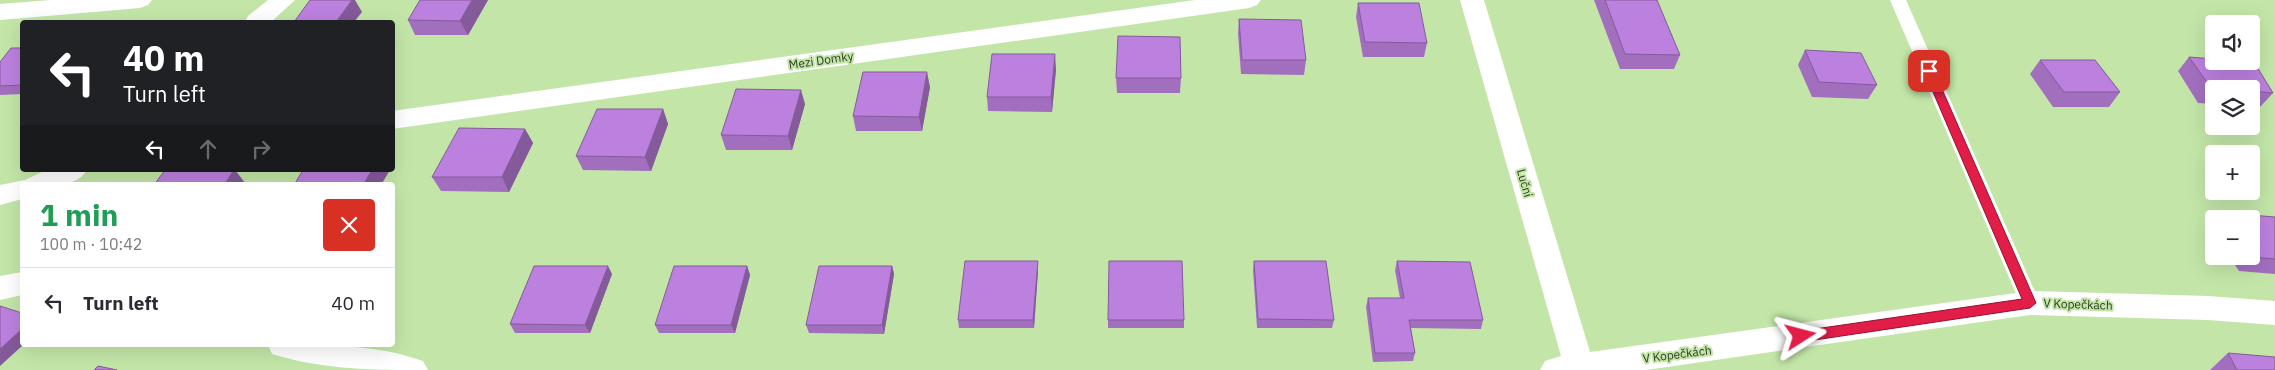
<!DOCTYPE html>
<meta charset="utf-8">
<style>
body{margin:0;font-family:"IBM Plex Sans",sans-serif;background:#f2f2f3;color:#2b2b33;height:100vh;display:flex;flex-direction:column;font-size:19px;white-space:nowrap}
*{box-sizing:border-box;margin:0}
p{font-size:16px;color:#7c7c81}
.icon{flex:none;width:28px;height:28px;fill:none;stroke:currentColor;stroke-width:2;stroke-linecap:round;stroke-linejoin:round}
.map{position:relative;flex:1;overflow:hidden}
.panel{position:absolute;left:20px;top:182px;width:375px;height:165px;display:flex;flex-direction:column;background:#fff;border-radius:5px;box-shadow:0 5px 20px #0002}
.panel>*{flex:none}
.guide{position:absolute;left:20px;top:20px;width:375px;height:152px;border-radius:5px;box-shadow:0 5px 20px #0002;background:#202124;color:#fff;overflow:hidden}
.fabs{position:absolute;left:2205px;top:15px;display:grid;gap:10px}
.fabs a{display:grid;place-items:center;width:55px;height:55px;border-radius:5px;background:#fff;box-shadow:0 5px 20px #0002;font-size:25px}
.pin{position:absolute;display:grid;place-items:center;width:42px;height:42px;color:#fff;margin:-21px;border-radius:10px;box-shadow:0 2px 8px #0006}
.me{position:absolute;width:55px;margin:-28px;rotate:81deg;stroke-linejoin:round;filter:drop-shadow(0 0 4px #0008)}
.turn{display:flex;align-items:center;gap:18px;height:105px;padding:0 20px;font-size:22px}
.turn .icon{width:65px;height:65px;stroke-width:2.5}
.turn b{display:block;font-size:35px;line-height:42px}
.lanes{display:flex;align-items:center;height:48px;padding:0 20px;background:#0003;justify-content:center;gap:25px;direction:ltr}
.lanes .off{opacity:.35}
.round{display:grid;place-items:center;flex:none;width:52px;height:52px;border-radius:5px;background:#f2f2f3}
.headline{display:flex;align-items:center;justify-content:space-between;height:85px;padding:0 20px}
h1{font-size:30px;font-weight:700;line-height:38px;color:#1e9e55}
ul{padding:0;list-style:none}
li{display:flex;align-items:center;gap:15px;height:70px;padding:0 20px;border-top:1px solid #e1e1e2}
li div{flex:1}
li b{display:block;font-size:19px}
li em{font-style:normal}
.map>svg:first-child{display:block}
</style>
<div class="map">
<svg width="2275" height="370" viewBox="0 0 2275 370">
<rect width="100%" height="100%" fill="#c3e6a8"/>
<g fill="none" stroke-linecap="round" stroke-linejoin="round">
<path fill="#fff" fill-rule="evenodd" d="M1890,0H1906L2040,303L2037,308L2030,311L2023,308L2020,303Z"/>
<g fill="#fff" fill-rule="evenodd">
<path d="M51,0H152L148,5L140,8L0,20V4Z"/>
<path d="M268,0H295L271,22H245L248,16Z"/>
<path d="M1195,0H1261L1257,5L1249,8L392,129V111Z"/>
<path d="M1460,0H1484L1590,352L2030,291L2208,296L2275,301V325L2208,320L2030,315L1646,370H1540L1545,361L1561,356Z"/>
<path d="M46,170H87C75,190 43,185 22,185V199L0,205V185L25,180Z"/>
<path d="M22,272V295L0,300V276Z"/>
<path d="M268,345C320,345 373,343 423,361L428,370C375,370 323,370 272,354Z"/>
</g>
</g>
<g fill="#a26fbf">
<path d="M488,0L468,35H415L408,20Z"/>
<path d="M1594,0H1657L1680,55L1674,69H1620Z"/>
<path d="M1358,3L1427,43L1424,57H1363L1356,17Z"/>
<path d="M1239,19L1306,60L1304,75L1241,74L1238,34Z"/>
<path d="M22,48V94L0,95V62Z"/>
<path d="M1805,50L1877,85L1868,99L1812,97L1798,65Z"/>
<path d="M2189,57L2273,93L2260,107L2251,106V89H2214V104L2198,103L2178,71Z"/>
<path d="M2040,60L2120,92L2109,107H2053L2030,74Z"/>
<path d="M1056,69L1052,112L988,111L987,97Z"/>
<path d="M1116,78H1181L1180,93H1117Z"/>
<path d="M930,87L922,131H856L853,116Z"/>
<path d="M805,104L792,150H726L721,135Z"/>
<path d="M663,109L668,124L651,171L583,170L576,156Z"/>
<path d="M525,129L533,143L509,192L441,191L432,177Z"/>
<path d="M2225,213L2275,217V274L2239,271L2229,256H2251V219H2219Z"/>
<path d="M2214,224V231L2211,227Z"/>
<path d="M1254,261L1334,320L1332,328H1257L1253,270Z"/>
<path d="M1397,261L1483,320L1481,329L1411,328L1415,353L1413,361L1373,362L1366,307L1368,298H1400L1395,270Z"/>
<path d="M747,266L750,275L735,333H659L655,325Z"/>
<path d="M892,266L894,274L884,334L809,333L806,325Z"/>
<path d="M1038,270L1034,328H959L958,320Z"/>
<path d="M612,274L590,333H515L510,324Z"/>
<rect x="1108" y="320" width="76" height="8"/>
<path d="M2228,353L2275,370H2210Z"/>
</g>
<g fill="#845a9b">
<path d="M352,0H355L362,12L354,22H336Z"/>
<path d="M472,0H488L468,35L460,21Z"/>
<path d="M1055,54L1056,69L1052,112L1051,97Z"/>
<path d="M927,72L930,87L922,131L919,117Z"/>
<path d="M801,90L805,104L792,150L788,136Z"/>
<path d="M663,109L668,124L651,171L645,157Z"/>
<path d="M525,129L533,143L509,192L502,177Z"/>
<path d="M234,170H235L246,184L245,185H224Z"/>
<path d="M372,170H390L381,185H363Z"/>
<path d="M1038,261V270L1034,328L1033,320Z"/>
<path d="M608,266L612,274L590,333L585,325Z"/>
<path d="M747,266L750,275L735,333L731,325Z"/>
<path d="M892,266L894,274L884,334L882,325Z"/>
<path d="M22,329L23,345L0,366V349Z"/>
</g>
<g fill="#bc81de" stroke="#845a9b">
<path d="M310,0H352L336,22H294Z"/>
<path d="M420,0H472L460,21L408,20Z"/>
<path d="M1605,0H1657L1680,55L1625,54Z"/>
<path d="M1358,3H1419L1427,43L1365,42Z"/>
<path d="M1239,19L1301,20L1306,60H1242Z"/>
<path d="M1118,36L1180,37L1181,78H1116Z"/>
<path d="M11,48H22V85L0,86V62Z"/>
<path d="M1805,50L1861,53L1877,85L1819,82Z"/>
<path d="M992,54H1055L1051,97H987Z"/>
<path d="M2189,57L2214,59V61L2254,62L2273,93L2251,91V89L2211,88Z"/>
<path d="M2040,60H2095L2120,92H2064Z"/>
<path d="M863,72H927L919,117L853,116Z"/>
<path d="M736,89L801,90L788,136L721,135Z"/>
<path d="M597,109H663L645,157L576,156Z"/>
<path d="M459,128L525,129L502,177H432Z"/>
<path d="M165,170H234L224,185H154Z"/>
<path d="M303,170H372L363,185H294Z"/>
<path d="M2225,213L2275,217V259L2253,257L2251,255V219H2229Z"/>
<path d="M965,261H1038L1033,320H958Z"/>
<path d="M1109,261H1182L1184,320H1108Z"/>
<path d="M1254,261H1326L1334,320L1258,319Z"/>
<path d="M1397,261L1470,262L1483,320H1409L1415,353H1375L1368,298H1404Z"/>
<path d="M534,266H608L585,325L510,324Z"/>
<path d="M674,266H747L731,325H655Z"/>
<path d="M819,266H892L882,325H806Z"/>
<path d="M0,306L22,313V329L0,349Z"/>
<path d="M2228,353L2275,357V370H2237Z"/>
<path d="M98,366L117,370H94Z"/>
</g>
<path fill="#e11d48" stroke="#92132f" d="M1929,68L1934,71L2036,303L2030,308L1801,342L1797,340L1795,336L1797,333L1801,331L2022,299L1924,71Z"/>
<g text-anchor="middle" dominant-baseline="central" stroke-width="4" stroke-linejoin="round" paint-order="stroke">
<g font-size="12" fill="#2f3d25" stroke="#c3e6a8">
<text transform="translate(821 60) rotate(-8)">Mezi Domky</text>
<text transform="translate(1525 183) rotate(74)">Luční</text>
<text transform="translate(2078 304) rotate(2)">V Kopečkách</text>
<text transform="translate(1677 354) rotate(-7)">V Kopečkách</text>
</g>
</g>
</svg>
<div class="fabs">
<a><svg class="icon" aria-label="sound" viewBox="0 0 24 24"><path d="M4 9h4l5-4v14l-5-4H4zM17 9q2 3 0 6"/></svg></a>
<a><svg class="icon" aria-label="layers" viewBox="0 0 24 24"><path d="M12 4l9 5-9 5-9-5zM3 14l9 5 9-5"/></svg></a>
<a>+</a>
<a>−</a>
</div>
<div class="pin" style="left:1929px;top:71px;background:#d93025"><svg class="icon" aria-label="arrive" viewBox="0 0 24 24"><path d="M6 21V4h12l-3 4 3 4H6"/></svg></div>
<svg class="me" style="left:1801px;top:336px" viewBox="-20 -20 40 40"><path d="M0-17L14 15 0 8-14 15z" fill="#e11d48" stroke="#fff" stroke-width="4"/></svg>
<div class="guide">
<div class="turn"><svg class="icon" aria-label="left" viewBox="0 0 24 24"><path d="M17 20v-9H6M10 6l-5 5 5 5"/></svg><div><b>40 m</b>Turn left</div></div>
<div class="lanes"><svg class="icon" aria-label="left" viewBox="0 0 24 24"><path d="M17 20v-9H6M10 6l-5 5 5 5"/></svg><svg class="icon off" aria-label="ahead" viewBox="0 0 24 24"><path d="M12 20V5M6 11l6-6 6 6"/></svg><svg class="icon off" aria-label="right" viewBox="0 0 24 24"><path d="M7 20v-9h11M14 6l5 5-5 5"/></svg></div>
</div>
<section class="panel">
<div class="headline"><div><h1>1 min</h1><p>100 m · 10:42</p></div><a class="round" style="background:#d93025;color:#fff"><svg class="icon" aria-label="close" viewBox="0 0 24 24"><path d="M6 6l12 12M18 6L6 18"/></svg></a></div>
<ul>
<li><svg class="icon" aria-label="left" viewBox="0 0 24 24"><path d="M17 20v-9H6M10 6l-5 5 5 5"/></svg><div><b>Turn left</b></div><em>40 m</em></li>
</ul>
</section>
</div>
